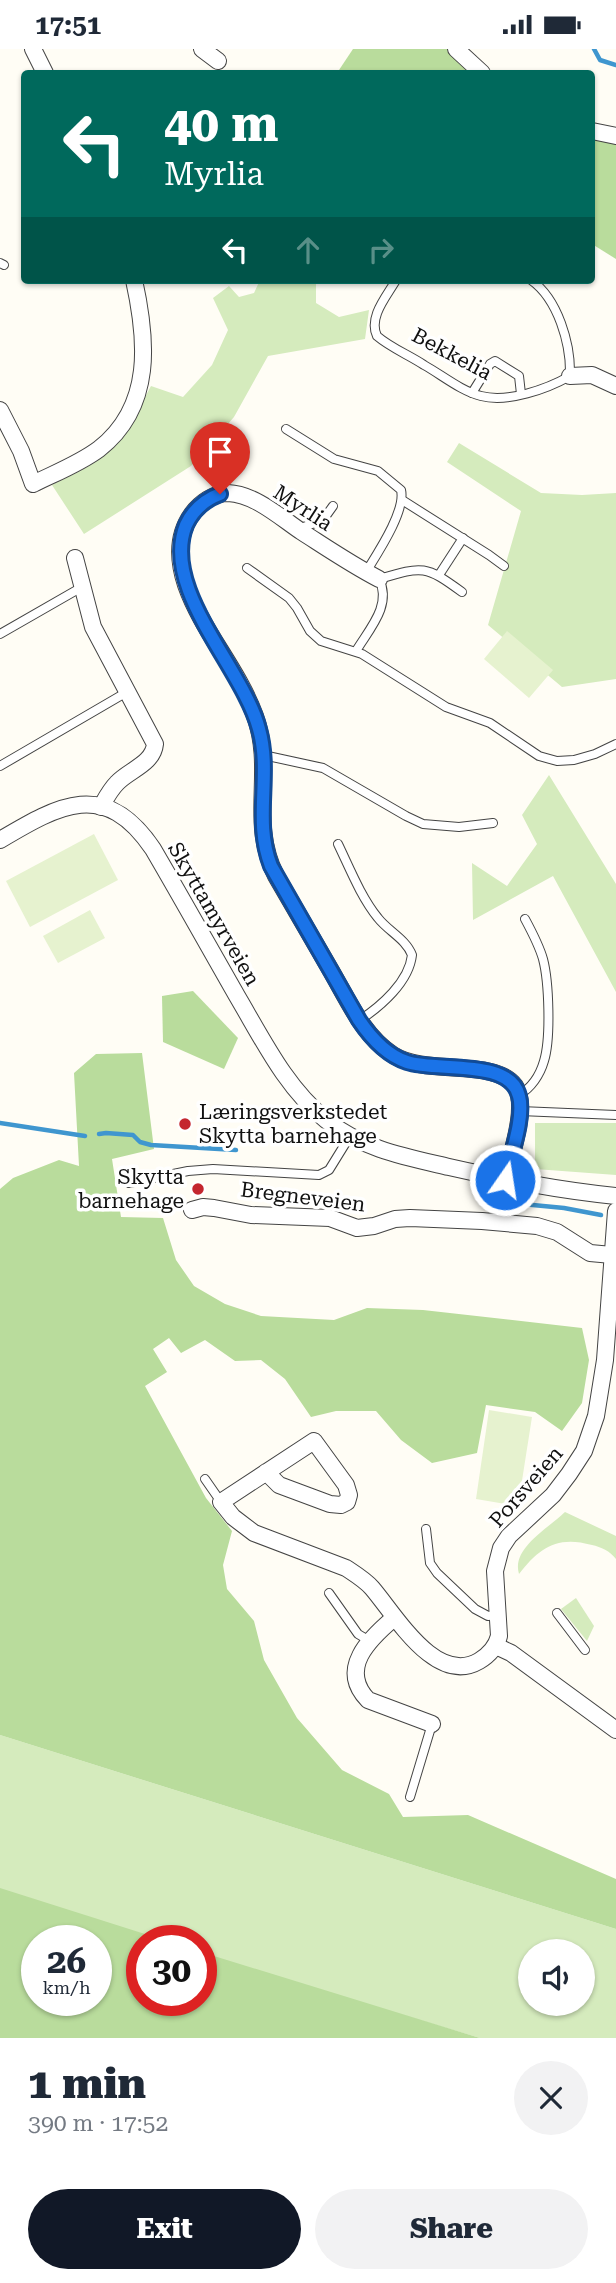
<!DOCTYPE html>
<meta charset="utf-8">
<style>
body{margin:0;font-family:"Roboto Serif",serif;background:#f2f2f3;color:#1f2937;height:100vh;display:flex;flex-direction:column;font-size:26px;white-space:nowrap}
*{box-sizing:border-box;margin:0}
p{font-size:23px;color:#747a83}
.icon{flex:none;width:38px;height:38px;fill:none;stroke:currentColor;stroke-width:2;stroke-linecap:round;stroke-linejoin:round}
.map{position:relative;height:1989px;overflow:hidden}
.side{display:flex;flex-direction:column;background:#fff;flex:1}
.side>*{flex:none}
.top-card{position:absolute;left:21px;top:21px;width:574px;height:214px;border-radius:7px;box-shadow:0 2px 5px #0004;background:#00695c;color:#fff;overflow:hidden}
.fabs{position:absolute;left:518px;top:1890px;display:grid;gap:14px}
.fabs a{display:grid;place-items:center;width:77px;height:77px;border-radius:50%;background:#fff;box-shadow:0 2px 5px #0004;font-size:35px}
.speed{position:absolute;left:21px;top:1876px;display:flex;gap:14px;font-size:35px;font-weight:700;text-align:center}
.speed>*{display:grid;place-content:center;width:91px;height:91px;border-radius:50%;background:#fff;box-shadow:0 2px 5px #0004;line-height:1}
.speed small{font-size:18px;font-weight:400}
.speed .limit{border:10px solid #d22;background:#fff;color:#111}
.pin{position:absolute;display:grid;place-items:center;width:60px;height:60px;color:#fff;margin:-72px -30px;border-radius:50% 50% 50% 0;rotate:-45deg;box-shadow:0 0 7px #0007}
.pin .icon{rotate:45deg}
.me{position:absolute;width:77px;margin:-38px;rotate:13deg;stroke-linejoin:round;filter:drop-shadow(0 0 5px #0008)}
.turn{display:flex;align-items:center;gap:24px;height:147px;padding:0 28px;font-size:32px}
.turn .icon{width:91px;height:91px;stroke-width:2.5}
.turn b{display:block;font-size:49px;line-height:60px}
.lanes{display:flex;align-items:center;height:66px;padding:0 28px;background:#0003;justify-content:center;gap:35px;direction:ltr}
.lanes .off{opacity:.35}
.round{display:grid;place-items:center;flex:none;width:74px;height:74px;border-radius:37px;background:#f2f2f3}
.overview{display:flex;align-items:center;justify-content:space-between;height:119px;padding:0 28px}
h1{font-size:42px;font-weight:800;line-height:52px}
.action{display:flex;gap:14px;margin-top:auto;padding:14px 28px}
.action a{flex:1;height:80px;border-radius:42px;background:#111827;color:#fff;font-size:28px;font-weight:800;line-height:80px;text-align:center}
.action a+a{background:#f2f2f3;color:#1f2937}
.status{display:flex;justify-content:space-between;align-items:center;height:49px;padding:0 35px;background:#fff;direction:ltr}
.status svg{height:19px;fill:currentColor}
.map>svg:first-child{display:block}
</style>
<div class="status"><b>17:51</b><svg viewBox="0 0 49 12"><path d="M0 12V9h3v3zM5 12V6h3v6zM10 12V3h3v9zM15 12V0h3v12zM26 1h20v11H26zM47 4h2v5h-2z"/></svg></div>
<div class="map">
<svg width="616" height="1989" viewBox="0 0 616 1989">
<rect width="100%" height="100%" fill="#fffdf5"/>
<g fill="#d5ebbd" fill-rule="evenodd">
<path d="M260,231H316V254L339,268L369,261L365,290L268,307L234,368L191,417L84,485L52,436C78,423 108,410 124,386C135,371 142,353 151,337L183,348L212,316L228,281L213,249L229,237L239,248L254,244Z"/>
<path d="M459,394L541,444L582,446L616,444V630L562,638L488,576L521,462L447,413Z"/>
<path d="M549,726L616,835V943L553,827L473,871L472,814L507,837L537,795L522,766Z"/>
<path d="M535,1074H616V1126L535,1120Z"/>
<path d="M565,1463L616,1487V1510C610,1502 601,1498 592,1496C557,1486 539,1499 519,1525C511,1499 549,1479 565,1463Z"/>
<path d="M576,1549L594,1577L587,1592L561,1560Z"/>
<path d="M0,1686L616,1880V1989H480L349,1950L0,1989ZM37,1892H96V1951H37ZM142,1892H201V1951H142ZM530,1902H583V1955H530Z"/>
</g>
<g fill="#b9dc9c" fill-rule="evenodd">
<path d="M353,0H453L480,24H337Z"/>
<path d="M592,88L616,93V210L592,195Z"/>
<path d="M193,942L238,989L224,1020L163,993L162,947Z"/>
<path d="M142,1004L154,1100L112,1110L121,1168L163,1169L176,1211L194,1237L225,1255L261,1267L334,1271L367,1259L423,1261L582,1279L589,1311L582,1354L562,1382L535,1363L486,1356L477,1404L432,1414L401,1391L376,1362H336L311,1368L285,1330L261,1311L235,1312L205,1291L181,1304L169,1289L153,1300L167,1323L145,1337L206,1449L232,1482L223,1516L227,1540L254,1572L264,1611L297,1669L342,1721L389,1745L403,1768L468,1766L616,1830V1880L0,1686V1140L13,1129L59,1111L79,1117L74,1024L96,1005Z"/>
<path d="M0,1839L167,1892H142V1951H201V1903L480,1989H0ZM37,1892H96V1951H37Z"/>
</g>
<g fill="#e6f2cf">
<path d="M507,582L553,621L529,649L484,610Z"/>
<path d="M94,785L118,831L30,878L6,832Z"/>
<path d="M90,861L105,889L58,914L43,887Z"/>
<path d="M489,1361L532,1368L518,1457L476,1450Z"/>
</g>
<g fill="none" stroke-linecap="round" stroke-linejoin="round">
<g stroke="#3f96cf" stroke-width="4.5">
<path d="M594,0L600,11L616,16"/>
<path d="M0,1074L85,1087"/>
<path d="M99,1085L106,1084L133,1086L140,1093L151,1096L236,1101"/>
<path d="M498,1143L504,1151L512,1154L564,1159L601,1166"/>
</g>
<defs>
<g id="service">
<path d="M0,214L4,216"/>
<path d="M396,231C387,247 368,268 377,287C391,299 409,306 424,316C442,326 461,342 481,347C508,354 547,340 570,327C571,295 558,250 531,231"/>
<path d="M472,344L490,315L495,312L519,327L521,345"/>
<path d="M286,380L334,410L378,422L401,441C406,462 377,505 366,523"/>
<path d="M402,451L489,506L504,517"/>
<path d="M298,480L323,471L333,457"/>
<path d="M247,519L289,549L297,559L310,582L321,592L362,605L446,658L490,674L539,707L557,712L574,711L595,705L616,695"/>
<path d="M439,526L463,489"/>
<path d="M0,585L82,538"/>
<path d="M356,602C370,579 392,556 379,530C423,517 425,516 462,543"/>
<path d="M263,706L323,719L406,767L423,775L459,778L493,774"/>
<path d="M0,717L127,643"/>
<path d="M338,795C350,820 361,848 378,869C388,882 406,890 412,906C409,933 381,957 360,971"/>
<path d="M519,1046C531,1039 540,1026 544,1012C551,989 549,933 543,910C539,896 532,883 525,870"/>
<path d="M520,1062L616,1066"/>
<path d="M129,1134L188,1122L213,1120L319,1126L329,1121L350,1087"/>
<path d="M205,1430L221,1453"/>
<path d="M426,1480L430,1514L437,1524L475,1560L488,1567L498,1566"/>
<path d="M329,1544L358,1585L368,1591"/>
<path d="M557,1564L585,1601"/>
<path d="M410,1748L432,1675"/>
</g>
<g id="minor">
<path d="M33,0L45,24"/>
<path d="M202,0L218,12"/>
<path d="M456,0L482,24"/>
<path d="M592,82L616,87"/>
<path d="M570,327L592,326L616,337"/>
<path d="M0,361L21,402L33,435C55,424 79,415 99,400C154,357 147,290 134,231"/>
<path d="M75,509L93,578L155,695C153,715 129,721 117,734C110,741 106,749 101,758"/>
<path d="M379,530C352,516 327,499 302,483C281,469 255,445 228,444C214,444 200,454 192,465C177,486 178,512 186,536C202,582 238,620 255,667C275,723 248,771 276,827C294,858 312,889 330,920C348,951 363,987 393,1006C426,1027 495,1009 515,1037C529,1057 510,1108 505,1131"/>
<path d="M0,791C59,756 105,729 153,800C181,848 209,898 237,947C263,991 286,1039 326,1071C362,1100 406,1108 449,1118C507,1131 557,1141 616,1147"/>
<path d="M192,1161L203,1158L214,1159L251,1166L330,1169L357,1179L374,1177L395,1170L410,1169L482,1172L537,1177L557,1183L590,1204L612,1206"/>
<path d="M266,1423L279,1436L330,1455L341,1456L347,1453L349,1446L346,1436L314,1392L221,1453L233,1468L254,1484L346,1519C355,1525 365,1531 372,1539C396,1567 436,1637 479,1612C489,1606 496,1599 499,1587L495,1522L501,1499L509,1487L553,1446L569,1425L584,1402L596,1367L605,1311L616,1162"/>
<path d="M394,1569C369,1590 338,1620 368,1651L432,1675"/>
<path d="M496,1597L511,1604L616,1681"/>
</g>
</defs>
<use href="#service" stroke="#444" stroke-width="10"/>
<use href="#minor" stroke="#444" stroke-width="18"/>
<use href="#service" stroke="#fff" stroke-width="8"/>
<use href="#minor" stroke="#fff" stroke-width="16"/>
</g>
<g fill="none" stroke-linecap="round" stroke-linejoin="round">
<defs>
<path id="route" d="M220,445C204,451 193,461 186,476C160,540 243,619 259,680C272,726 253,771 271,817L359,971C371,989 386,1006 407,1013C436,1023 510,1009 519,1047C525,1069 510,1108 505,1131"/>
</defs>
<use href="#route" stroke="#114b97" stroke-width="18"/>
<use href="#route" stroke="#1a73e8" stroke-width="12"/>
</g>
<g fill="#c4262e" stroke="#fff" stroke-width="2.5">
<circle cx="185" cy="1075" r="7"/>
<circle cx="198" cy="1140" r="7"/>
</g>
<g text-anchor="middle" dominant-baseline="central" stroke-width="7" stroke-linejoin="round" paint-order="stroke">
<g font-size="21" fill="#111" stroke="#fff">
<text transform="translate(452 305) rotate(28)">Bekkelia</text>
<text transform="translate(303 459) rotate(33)">Myrlia</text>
<text transform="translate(214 865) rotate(60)">Skyttamyrveien</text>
<text transform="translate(303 1148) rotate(7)">Bregneveien</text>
<text transform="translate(526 1438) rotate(-49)">Porsveien</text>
</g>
<g font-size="21" fill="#111" stroke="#fff" text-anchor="start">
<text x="199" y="1063">Læringsverkstedet<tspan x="199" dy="24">Skytta barnehage</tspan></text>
<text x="184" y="1128" text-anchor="end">Skytta<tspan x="184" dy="24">barnehage</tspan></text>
</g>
</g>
</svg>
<div class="fabs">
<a><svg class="icon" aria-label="sound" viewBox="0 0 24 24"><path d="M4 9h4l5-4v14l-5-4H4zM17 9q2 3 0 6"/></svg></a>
</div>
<div class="speed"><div>26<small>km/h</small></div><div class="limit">30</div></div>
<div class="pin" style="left:220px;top:445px;background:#d93025"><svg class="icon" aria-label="arrive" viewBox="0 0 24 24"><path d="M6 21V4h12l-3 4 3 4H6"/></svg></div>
<svg class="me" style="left:505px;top:1131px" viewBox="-20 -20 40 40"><circle r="17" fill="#1a73e8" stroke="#fff" stroke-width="3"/><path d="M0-11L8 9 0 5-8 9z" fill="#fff"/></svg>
<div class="top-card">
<div class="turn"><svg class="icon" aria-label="left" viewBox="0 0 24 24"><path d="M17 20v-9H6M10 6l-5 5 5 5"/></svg><div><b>40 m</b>Myrlia</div></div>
<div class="lanes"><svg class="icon" aria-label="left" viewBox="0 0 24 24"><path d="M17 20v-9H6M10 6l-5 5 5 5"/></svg><svg class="icon off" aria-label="ahead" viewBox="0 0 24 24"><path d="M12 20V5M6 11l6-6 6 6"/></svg><svg class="icon off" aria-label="right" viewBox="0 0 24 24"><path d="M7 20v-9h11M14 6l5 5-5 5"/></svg></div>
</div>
</div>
<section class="side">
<div class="overview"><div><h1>1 min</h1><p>390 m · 17:52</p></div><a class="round"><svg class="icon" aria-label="close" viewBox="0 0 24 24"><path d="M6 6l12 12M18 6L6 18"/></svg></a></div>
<div class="action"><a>Exit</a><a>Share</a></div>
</section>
